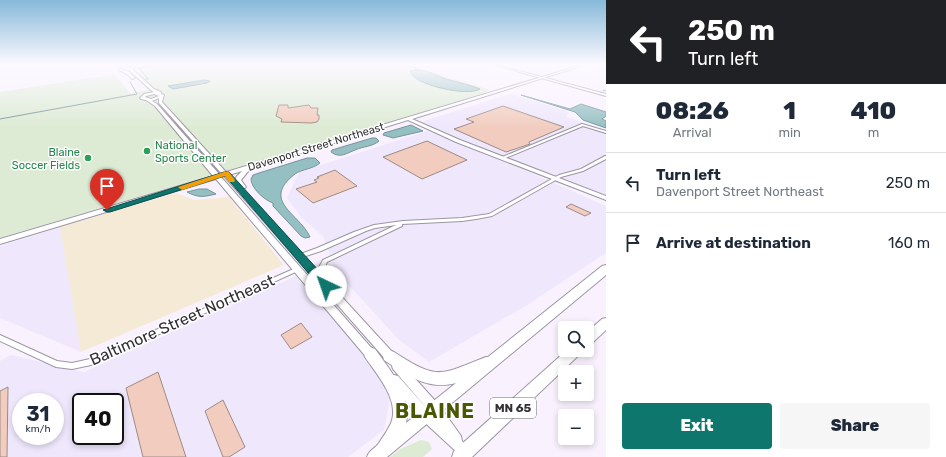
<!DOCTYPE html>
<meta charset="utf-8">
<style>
body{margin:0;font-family:Rubik,sans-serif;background:#f6f6f7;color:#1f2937;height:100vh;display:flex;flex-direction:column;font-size:15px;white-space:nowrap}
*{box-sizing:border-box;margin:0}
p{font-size:13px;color:#747a83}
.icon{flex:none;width:22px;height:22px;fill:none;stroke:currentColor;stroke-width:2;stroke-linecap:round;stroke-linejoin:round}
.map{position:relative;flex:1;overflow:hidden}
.details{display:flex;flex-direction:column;background:#fff;width:340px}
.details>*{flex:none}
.top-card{background:#202124;color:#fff;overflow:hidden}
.fabs{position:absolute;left:558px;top:321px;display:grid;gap:8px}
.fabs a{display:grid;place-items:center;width:36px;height:36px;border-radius:4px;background:#fff;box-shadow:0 2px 6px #0003;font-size:20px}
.speed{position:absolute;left:12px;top:393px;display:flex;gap:8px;font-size:20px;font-weight:700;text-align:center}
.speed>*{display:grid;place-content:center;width:52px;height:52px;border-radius:50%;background:#fff;box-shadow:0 2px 6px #0003;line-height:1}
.speed small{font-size:10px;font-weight:400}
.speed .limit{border:2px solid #111;border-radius:6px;background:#fff;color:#111}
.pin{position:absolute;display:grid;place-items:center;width:34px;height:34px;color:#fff;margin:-41px -17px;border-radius:50% 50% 50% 0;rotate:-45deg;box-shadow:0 0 4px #0007}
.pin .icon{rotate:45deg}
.me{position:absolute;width:44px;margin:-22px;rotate:318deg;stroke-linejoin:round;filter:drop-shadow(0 0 3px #0008)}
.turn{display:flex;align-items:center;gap:14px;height:84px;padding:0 16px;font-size:18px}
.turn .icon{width:52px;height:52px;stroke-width:2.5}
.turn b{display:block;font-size:28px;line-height:34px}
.eta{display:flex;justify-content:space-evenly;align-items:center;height:68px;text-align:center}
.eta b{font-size:24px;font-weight:800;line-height:28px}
.action{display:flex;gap:8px;margin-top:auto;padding:8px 16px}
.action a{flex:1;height:46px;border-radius:4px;background:#0f766e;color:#fff;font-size:16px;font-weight:800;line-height:46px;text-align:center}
.action a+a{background:#f6f6f7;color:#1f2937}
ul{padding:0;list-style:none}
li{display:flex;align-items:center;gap:12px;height:60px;padding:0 16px;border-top:1px solid #e0e1e3}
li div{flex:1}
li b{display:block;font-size:15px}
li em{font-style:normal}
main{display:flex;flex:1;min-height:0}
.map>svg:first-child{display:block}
</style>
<main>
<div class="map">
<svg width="606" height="457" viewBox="0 0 606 457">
<rect width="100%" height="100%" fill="#f9f2fe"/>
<g fill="#efe7fc" fill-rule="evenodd">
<path d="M511,94L569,112L566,117L606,130V196L436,130L420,122Z"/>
<path d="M427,131L511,164L606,206V253L524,307L429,362L398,339L335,270L323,236L302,218L287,198L299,172Z"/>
<path d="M60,227L81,352L0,318V246Z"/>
<path d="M296,276L362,351L390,399L384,430L348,457H0V361L11,355L84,372ZM21,402H55V436H21ZM81,402H115V436H81Z"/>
</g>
<path fill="#f5ead5" d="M176,193L195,200L229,197L284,265L81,352L60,227Z"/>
<g fill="#ddebd4">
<path d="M131,64H407L490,90L483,94L0,238V92L115,74L130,93L148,90L129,71L149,90L155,89C147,85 138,79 134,70L136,65Z"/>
<path d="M421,440L429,442L432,449L423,457H390L400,449Z"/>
</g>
<g fill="#95c0c3" stroke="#779498">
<path d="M414,70C428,69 438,77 450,80C461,83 470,85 480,89C469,97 412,85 410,71Z"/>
<path d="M204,80L210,81L207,83L173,89L168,86Z"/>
<path d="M521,95L570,109L581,104L606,112V116L602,119L606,121V128L583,120L575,112Z"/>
<path d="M411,125L423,131L393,138L383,135L384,133Z"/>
<path d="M372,138H376L379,141C372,147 364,146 355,150C347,153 340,159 331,152L332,150Z"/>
<path d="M307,158H315L320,163C313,169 302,169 295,174C260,201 300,214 310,237L305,238L301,236L273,206V203C264,200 251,188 251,179L253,175L259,173Z"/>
<path d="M199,189H207L216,194C204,197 198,198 187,192Z"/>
</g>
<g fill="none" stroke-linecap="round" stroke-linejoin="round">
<g stroke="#779498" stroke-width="1">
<path d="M405,64L421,70"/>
<path d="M146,79H148L139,68L163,64"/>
<path d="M603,91L606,90"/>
<path d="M0,119L137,94L130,82"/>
</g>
</g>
<g fill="#f2cdbf" stroke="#9b8b85">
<path d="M279,105H288V108L309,105L311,108H318L317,115H319V119L317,122L311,123L281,122L282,119L276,116Z"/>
<path d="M503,106L564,127L529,142L530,144L506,152L454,129L474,122L466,119Z"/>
<path d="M427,141L467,160L422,179L383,157Z"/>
<path d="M335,170L357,186L313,203L296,189L317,182L314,180L319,178L317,177Z"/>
<path d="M571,204L591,213L585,216L566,207Z"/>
<path d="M301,323L312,337L291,349L281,335Z"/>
<path d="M158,372L186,457H143L126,388Z"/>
<path d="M8,387L7,457H0V391Z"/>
<path d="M223,400L245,447L229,457H223L205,411Z"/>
</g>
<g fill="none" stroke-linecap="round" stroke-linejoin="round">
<defs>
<g id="street">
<path d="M491,64H493L606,94V96Z"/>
<path d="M582,124L606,131V133L583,126L503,159H502L500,158Z"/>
<path d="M605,156H606V159L583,171L561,177L492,216L476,219L462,221L402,224V226L327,262L324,269C327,275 330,281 328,288H324L322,276L318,269L323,260L396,225L375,228L366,231L321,251L300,258L298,257L297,256L298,255L317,248L354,232L374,225L403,221L462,218L489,214L559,175L581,169Z"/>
<path d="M298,267L300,268L301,269L300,270L91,365L72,369L56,367L0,341V335L57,361L72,363L90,359Z"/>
</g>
<g id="secondary">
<path d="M127,64H134L133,70L154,89L161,92V94L164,95L162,102L226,172L585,64V65L412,119L460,140L606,196V200L456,142L408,120L250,169L241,180L246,187L245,188H242L395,355L396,358L395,361L391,363L387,361L224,176L221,177L375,352L376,355L375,358L371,360L367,358L216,179L0,244V239L213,176L155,106L146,100L141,99L140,98L144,94L154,92L152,91L130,71L131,66L127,65ZM154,94L159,96L151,99L145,97L146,96ZM159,98V103L221,173L219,174L157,104L152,101ZM242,171L237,176L235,180L239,185L229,175Z"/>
<path d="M119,68L129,72L135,78L132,79L127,74L119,70Z"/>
<path d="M397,361L401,363L439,405L461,436L462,441L469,448L471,452L469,456H461L422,420L390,384L389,380L390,376L394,375L398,376L430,412L393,369L392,366L393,363Z"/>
</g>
<g id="highway">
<path d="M606,265V275L387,457H367C370,449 375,449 379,443C382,438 386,433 389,427C403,404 378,376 365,357L364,353L365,349L370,347L375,349C390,370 412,395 406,423L456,383C429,391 406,375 384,360L383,356L384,352L389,350L394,352C439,381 439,375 486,357H488L602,266Z"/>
<path d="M606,318V330L591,344L587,345V332L602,319Z"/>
<path d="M567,350H582L580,354L472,457H452L454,451Z"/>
</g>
</defs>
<use href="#street" stroke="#9c95a3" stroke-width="2"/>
<use href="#secondary" stroke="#9c95a3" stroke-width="2"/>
<use href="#highway" stroke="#9c95a3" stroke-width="2"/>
<use href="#street" fill="#fff" fill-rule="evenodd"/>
<use href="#secondary" fill="#fff" fill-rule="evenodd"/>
<use href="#highway" fill="#fff" fill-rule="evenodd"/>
</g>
<linearGradient id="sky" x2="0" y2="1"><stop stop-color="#87b9d9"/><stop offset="0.5" stop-color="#fcf9ff"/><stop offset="1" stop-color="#fcf9ff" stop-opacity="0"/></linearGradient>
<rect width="606" height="128" fill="url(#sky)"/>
<path fill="#0f766e" stroke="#0a4d48" d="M224,172H229L330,283L332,286L330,289H322L225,176L110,212H107L103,210Z"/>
<path fill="#f59e0b" d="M224,172H229L235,180L234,182H229L225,176L182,190L178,187Z"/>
<g fill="#2e9e5b" stroke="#fff" stroke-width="1.5">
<circle cx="147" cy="151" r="4"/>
<circle cx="88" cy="158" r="4"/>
</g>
<g text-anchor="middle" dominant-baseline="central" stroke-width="3" stroke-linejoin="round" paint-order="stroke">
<g font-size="11" fill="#27864d" stroke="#fff" text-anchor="start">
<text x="155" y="145">National<tspan x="155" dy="13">Sports Center</tspan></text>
<text x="80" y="152" text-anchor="end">Blaine<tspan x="80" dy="13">Soccer Fields</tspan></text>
</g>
<g font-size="11" fill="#312e34" stroke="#fff">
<text transform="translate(316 147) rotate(-17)">Davenport Street Northeast</text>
</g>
<rect fill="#fff" stroke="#6f6d71" stroke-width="1" x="490" y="398" width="46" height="20" rx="3"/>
<g font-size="12" font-weight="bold" fill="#312e34">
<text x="513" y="408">MN 65</text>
</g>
<g font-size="16" fill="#312e34" stroke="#fff">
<text transform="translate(182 320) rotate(-24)">Baltimore Street Northeast</text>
</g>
<g font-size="20" font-weight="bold" letter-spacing="1" fill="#4a5703" stroke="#fff">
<text x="435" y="411">BLAINE</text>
</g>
</g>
</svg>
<div class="fabs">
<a><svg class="icon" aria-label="search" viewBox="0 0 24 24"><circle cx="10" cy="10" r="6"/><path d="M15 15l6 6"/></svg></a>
<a>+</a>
<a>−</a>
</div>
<div class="speed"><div>31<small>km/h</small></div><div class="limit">40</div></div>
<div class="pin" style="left:107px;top:210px;background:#d93025"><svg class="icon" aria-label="arrive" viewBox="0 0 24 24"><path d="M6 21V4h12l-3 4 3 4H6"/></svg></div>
<svg class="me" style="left:326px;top:286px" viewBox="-20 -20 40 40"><circle r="19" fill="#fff"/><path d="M0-13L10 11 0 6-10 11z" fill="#0f766e"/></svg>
</div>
<section class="details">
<div class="top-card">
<div class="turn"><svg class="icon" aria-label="left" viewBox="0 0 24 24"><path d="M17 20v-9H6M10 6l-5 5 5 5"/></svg><div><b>250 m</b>Turn left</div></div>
</div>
<div class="eta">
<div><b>08:26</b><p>Arrival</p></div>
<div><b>1</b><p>min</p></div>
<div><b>410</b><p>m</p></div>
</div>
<ul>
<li><svg class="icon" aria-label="left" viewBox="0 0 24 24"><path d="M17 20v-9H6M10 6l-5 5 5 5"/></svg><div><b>Turn left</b><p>Davenport Street Northeast</p></div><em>250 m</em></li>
<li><svg class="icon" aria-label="arrive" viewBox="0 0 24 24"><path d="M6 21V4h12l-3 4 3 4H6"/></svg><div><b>Arrive at destination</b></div><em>160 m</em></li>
</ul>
<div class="action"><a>Exit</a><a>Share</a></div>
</section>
</main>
